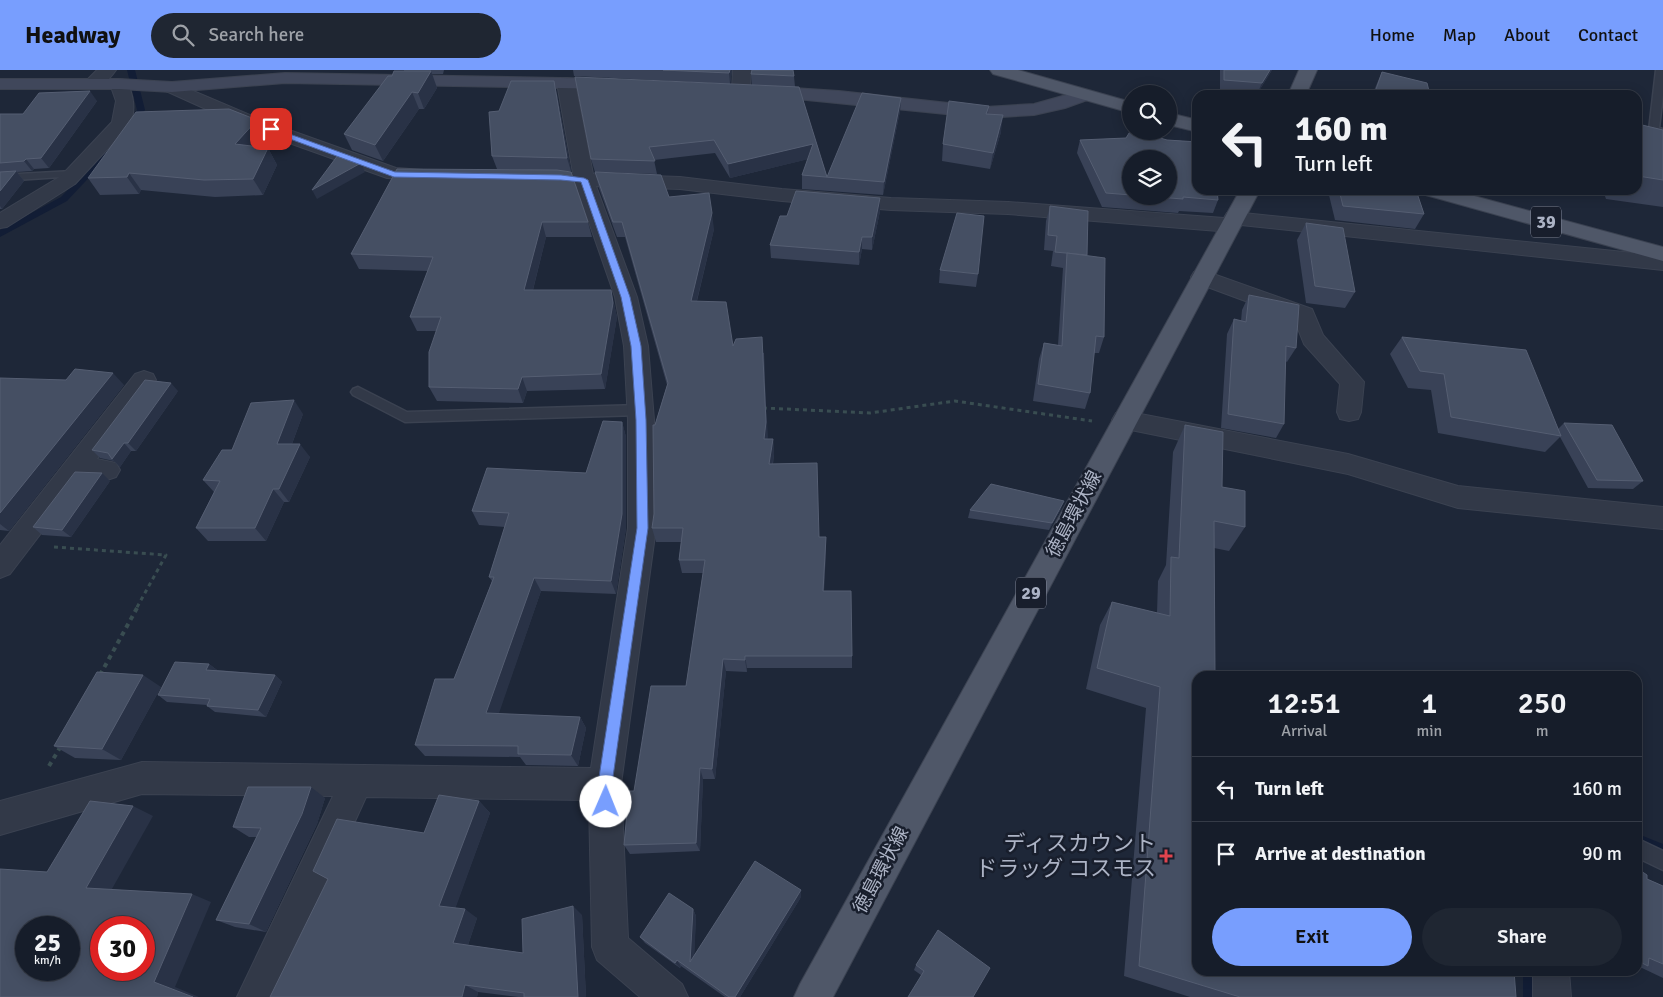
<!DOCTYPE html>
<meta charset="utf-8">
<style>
body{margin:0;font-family:Signika,"Noto Sans JP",sans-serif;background:#1f2632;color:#f1f3f6;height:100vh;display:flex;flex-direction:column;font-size:19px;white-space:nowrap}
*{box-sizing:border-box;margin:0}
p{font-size:16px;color:#9ea2a8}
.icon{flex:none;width:28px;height:28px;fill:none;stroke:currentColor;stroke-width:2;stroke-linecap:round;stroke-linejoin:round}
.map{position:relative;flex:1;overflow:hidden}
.side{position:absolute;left:1192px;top:601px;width:450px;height:305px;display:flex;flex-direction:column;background:#161d2a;border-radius:15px;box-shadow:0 2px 12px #0003,0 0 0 1px #353b47}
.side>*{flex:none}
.hud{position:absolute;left:1192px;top:20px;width:450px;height:105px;border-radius:15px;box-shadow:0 2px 12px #0003,0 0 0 1px #353b47;background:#161d2a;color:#f1f3f6;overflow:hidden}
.tools{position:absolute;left:1122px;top:15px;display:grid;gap:10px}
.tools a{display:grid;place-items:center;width:55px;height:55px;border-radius:50%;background:#161d2a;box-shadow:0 2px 12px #0003,0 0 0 1px #353b47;font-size:25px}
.speed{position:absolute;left:15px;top:846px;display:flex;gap:10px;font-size:25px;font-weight:700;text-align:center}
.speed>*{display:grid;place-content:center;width:65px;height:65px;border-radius:50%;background:#161d2a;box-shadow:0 2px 12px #0003,0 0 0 1px #353b47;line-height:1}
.speed small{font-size:12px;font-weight:400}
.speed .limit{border:8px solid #d22;background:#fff;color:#111}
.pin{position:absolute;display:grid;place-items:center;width:42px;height:42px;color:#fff;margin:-21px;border-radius:10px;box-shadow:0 2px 8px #0006}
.me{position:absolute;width:55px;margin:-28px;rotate:1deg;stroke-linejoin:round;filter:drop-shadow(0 0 4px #0008)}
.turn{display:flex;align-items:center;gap:18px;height:105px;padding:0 20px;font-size:22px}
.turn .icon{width:65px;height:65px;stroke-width:2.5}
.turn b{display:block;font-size:35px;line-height:42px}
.eta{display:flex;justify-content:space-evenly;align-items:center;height:85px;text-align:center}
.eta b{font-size:30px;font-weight:600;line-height:35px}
.cta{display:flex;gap:10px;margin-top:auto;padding:10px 20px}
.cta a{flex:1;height:58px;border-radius:30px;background:#789efe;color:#111;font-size:20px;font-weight:600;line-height:58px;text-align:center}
.cta a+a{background:#1f2632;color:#f1f3f6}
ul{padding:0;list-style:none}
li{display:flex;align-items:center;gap:15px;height:65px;padding:0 20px;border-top:1px solid #353b47}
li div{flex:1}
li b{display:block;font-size:19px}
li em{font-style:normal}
header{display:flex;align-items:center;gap:30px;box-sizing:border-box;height:70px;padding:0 25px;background:#789efe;color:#111}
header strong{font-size:24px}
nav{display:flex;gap:28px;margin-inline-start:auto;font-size:18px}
.search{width:350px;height:45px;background:#1f2632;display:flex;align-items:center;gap:12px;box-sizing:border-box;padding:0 18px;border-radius:28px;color:#9ea2a8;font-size:19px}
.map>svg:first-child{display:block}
</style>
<header>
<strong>Headway</strong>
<div class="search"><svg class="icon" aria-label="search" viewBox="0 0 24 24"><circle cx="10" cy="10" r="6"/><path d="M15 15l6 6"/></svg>Search here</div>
<nav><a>Home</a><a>Map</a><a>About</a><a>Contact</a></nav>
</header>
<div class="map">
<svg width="1663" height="927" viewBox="0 0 1663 927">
<rect width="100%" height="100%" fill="#1e2738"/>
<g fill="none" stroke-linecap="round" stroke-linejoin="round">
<g fill="#121d35" fill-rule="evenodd">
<path d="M127,0H135L145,40L134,55H131L127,53L137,40Z"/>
<path d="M108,78L115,80L67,131L0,167V160L61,127Z"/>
<path d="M1638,764L1663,774V788L1638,778Z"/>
<rect x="1523" y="901" width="16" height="26"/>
</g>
<defs>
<g id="lane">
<path d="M1656,0H1663V25L1659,58L1663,59V65L1650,62L1649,60Z"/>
<path d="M73,101L77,102L78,104L77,106L0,111V105Z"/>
<path d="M358,317L407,342L640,335L645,336L647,340L645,344L640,345L405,352L353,325L351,322L353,319Z"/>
<path d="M1638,769L1663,781V800L1638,788Z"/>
</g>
<g id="street">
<path d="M97,0H116C109,10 99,20 87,17L84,13Z"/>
<path d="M733,0H751L750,20L747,24L741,25L735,24L732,20Z"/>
<path d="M566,8L572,9L575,13L593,104L680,107L782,119L891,128L1008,132L1224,148L1227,143L1234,142L1663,186V200L1241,155L1238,160L1231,162L1008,144L891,140L782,131L680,119L596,116L637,227L648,276L654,350L656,458L621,714L628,868L682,914L688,927H640L597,890L592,877L589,730L366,727L275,927H237L333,726L142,724L0,765V731L142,692L591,698L628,458V350L624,276L615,227L576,115L530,111L527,107L530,103L537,101L573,103L557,13L560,9Z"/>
<path d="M119,9L125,10C134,23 137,43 128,57L75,114L7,157L0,158V143L61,106L112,52L116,31L110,14L113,10Z"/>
<path d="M172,12L264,51L396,98L438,101L441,105L438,109L431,111L387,108L250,59L166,21L163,17L166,13Z"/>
<path d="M1202,200L1312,239L1323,265L1364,312L1361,342L1358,349L1349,351L1340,349L1337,342L1340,314L1304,274L1294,249L1194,212L1191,207L1194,202Z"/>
<path d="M144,301L153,304L156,310L97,389L116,393L120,400L116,407L107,410L83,408L10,504L0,508V475L135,304Z"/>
<path d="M1125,341L1348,384L1458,416L1663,437V459L1458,438L1348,404L1116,357L1112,350L1116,343Z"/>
<path d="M1533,901H1569L1571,927H1533Z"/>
</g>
<g id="secondary">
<path d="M285,3L613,9L619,10L622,14L619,18L613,19L285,13L172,22L119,19H0V9H119L172,12Z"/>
<path d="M763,16L839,21L985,37L1034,34L1084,20L1090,21L1093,25L1090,29L1065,38L1034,45L985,48L757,25L754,21L757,17Z"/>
</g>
<g id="primary">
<path d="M990,0H1018L1131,32V43L993,4Z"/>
<path d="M1299,0H1317L1306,25H1288Z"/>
<path d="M1169,43L1198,50V62L1169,55Z"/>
<path d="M1240,120H1260L833,927H794L800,914Z"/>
<path d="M1419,120H1452L1663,177V191L1422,124Z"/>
</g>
</defs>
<use href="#lane" stroke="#3b4251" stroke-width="3"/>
<use href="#street" stroke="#3b4251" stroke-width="2"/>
<use href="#secondary" stroke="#3b4251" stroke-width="2"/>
<use href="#primary" stroke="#3b4251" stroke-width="2"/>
<g stroke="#394d51" stroke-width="3" stroke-dasharray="4 4" stroke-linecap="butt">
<path d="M763,338L870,343L955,331L1092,351"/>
<path d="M54,477L166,485L136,539"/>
</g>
<g stroke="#394d51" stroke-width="4" stroke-dasharray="4.5 4.5" stroke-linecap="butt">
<path d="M100,605L137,538"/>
<path d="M49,696L61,676"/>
</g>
<use href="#lane" fill="#323948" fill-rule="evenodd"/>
<use href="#street" fill="#323948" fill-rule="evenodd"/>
<use href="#secondary" fill="#40475b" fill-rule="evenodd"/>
<use href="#primary" fill="#4f5768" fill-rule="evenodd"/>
</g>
<g fill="#394257" fill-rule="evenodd">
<path d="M404,0H444L443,4H432L437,18L424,39H419L383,91L352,80L344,64L392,6L404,1Z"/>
<path d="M573,0H732L730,14L574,6Z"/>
<path d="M1220,0H1272L1257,24L1220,21Z"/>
<path d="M1382,2L1430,25H1372Z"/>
<path d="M751,4L794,6L795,17L752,15Z"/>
<path d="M799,17L827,107L901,28L900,41L883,125L802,119V105L808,89L730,108L715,83L654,90L657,104L595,102L591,89Z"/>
<path d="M557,24L571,101H562L588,152L592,167H546L533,220L614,234L617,247L605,319L527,321L523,333L437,331L429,317L436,261H417L410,247L428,201L359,199L351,184L529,100L497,99L492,86L499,41Z"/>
<path d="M97,31L49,98L34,99L32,101L17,102L24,111L2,139H0V44H23Z"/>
<path d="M989,36L988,44L1001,62L990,99L942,91L943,74Z"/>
<path d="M257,50L266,67L257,77L268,78L277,95L263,125L215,127L141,120L139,124L100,125L88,108Z"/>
<path d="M1638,54L1663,60V137L1606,129L1603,120H1638Z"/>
<path d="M1131,60V61H1136L1167,70L1198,72V120H1217L1218,130L1213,143L1179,141L1178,143L1102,137L1077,83L1080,70L1126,68ZM1131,89H1169V126H1131Z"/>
<path d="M595,102L669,127L714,159L697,231L733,276L764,283L767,369H773L774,384L773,394L819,467H826V481L824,521L852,586V598H747V602L726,601L715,709H703L700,781L630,784L624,775L634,721L686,616L703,503H682L679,490L681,472H656L652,458L654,444L655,355L667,315L625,167H617L599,118Z"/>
<path d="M1328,120H1416L1424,144L1415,159L1335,150L1328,121Z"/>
<path d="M1050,136L1087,185L1104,267L1099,283H1094L1090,323L1085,339L1033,331L1039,289L1044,273L1058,275L1063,198L1051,196L1053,181L1044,180L1046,151Z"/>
<path d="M880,141L872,180L862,179L859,195L771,188L770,175Z"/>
<path d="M1306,153L1355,222L1345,238L1306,233L1297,170Z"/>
<path d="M940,200L978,204L976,217L939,213Z"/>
<path d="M1249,225L1296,278L1287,292L1285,291L1284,354L1276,368L1221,358L1227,264L1234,249L1241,251L1242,240Z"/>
<path d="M1402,267L1558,359L1564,353L1643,411L1633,419L1588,418L1560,367L1545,382L1438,363L1431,320L1408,318L1390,284Z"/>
<path d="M0,308L124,315L9,461L0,460Z"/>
<path d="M178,321L136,381H131L120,397L114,391L100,388L92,380Z"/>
<path d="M303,344L292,374L310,387L289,432H284L266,471H208L196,458L214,422L203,410L232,380Z"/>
<path d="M622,352L626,367V458L616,524L541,521L498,644L580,647L586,658L578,696L526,695L520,687L425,686L415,675L454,609L492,511L489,507L505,457L479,455L472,441L586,403Z"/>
<path d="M1185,355L1222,417L1245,457L1229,481L1214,478L1198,901L1516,927H1190L1124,906L1146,638L1086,619L1100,555L1112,532L1157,543L1158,511L1166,495L1173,382Z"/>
<path d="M110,411L71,467L42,465L33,457Z"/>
<path d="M1061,439L1049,460L968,448L970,440Z"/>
<path d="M209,594L217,600L275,605L282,612L266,647L215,642L207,636V635L167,632L158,625Z"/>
<path d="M161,617L121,690L75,688L54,676Z"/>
<path d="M325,728L317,754L266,862L235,857L216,850L257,767H249L233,757Z"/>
<path d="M479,731L490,743L455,838L477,848L468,875L523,883L582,845L586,927H518L478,922L477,927L327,809L313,801L424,763Z"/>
<path d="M1638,799L1647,809L1663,816V908L1642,898L1638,899Z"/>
<path d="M801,827L740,927H725L681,896L680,898L645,873L640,867L693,839L696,846L694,885Z"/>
<path d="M916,895L973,927L921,905L914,900Z"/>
</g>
<g fill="#293246">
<path d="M730,0H732L730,14L729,3Z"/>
<path d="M1270,0H1272L1257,24L1262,13Z"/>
<path d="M431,1L437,18L424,39L418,23Z"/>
<path d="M554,11L557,24L571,101L567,88Z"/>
<path d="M90,21L97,31L49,98L41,88Z"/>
<path d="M412,22L419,39L383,91L375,75Z"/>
<path d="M901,28L900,41L883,125L884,112Z"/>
<path d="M1003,45L1001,62L990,99L993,83Z"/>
<path d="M257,50L266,67L244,91L235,74Z"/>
<path d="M813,74V88L730,108L728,94Z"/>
<path d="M268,78L277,95L263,125L253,109Z"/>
<path d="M26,89L34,99L32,101L24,91Z"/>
<path d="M361,93L365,102L317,129L312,120Z"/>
<path d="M16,101L24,111L2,139L0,136V121Z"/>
<path d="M129,103L141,120L139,124L127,107Z"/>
<path d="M880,128V141L872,180V167Z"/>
<path d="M712,143L714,159L693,246L691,231Z"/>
<path d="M542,152L546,167L529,235L524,220Z"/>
<path d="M862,167V179L859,195V182Z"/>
<path d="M611,220L617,247L605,319L601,304Z"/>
<path d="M762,267L768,367L765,383L764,369Z"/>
<path d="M113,303L124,315L9,461L0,454V443Z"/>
<path d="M522,307L527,321L523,333L518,319Z"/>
<path d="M171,313L178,321L136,381L128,373Z"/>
<path d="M294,330L303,344L287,387L277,374Z"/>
<path d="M622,352L626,367V458L616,524L611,511Z"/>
<path d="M773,369L774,384L770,408L769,394Z"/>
<path d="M124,373L131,381L120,397L112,389Z"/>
<path d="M300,374L310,387L289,432L279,419Z"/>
<path d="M102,403L110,411L71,467L62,460Z"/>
<path d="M273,419L284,432L266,471L255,458Z"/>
<path d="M1064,431L1061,439L1049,460L1052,453Z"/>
<path d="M826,467V481L823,534V521Z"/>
<path d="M534,508L541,521L495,655L486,643Z"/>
<path d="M745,586L747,598V602L745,590Z"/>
<path d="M723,589L726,601L715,709L712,699Z"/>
<path d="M209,594L217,600H206Z"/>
<path d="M143,605L161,617L121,690L102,679Z"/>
<path d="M275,605L282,612L266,647L258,640Z"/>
<path d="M580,647L586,658L578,696L571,685Z"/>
<path d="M700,698L703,709L700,781L696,773Z"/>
<path d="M311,717L325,728L317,754L266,862L249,854Z"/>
<path d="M479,731L490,743L453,845L439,836Z"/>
<path d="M133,736L153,746L108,826L86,818Z"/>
<path d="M801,820V827L740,927H735Z"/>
<path d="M192,824L211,832L175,917L199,927H193L154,912Z"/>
<path d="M573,836L582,845L586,927H578Z"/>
<path d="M465,839L477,848L466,881L453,873Z"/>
<path d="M693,839L696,846L694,897L690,892Z"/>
<path d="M677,890L681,896L680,898L675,893Z"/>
<path d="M465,915L478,922L477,927H462Z"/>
</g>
<g fill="#454f63" stroke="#555e72" fill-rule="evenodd">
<path d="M663,0H730L729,3Z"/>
<path d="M752,0H793L794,6L751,4Z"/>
<path d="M1224,0H1270L1262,13L1224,10Z"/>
<path d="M394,1H431L418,23L412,22L375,75L344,64L388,6H392Z"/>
<path d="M1382,2L1427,13L1430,25H1374Z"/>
<path d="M575,7L799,17L827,107L862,23L901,28L884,112L802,105L813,74L728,94L714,70L649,77L655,91L591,89Z"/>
<path d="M511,11H554L567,88L492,86L489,42L499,41Z"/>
<path d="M90,21L41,88L26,89L24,91L0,93V44H23L39,23Z"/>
<path d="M949,31L989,36L986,44L1003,45L993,83L943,74Z"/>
<path d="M229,39L257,50L235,74L268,78L253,109L204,110L129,103L127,107L88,108L136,42Z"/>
<path d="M1638,54L1663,60V110L1638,106Z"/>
<path d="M1131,60V61H1136L1167,70L1198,72V120H1217L1218,130L1183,127V129L1144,126H1169V89H1131V125L1106,123L1080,70L1126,68Z"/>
<path d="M338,85L361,93L312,120Z"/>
<path d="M397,99L557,100L571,102L588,152H542L524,220H611L613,233L601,304L522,307L518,319L429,317V282L441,247H410L433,187L351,184Z"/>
<path d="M16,101L0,121V102Z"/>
<path d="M595,102L661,105L669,127L709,123L712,143L691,231L726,232L733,276L736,269L762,267L766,352L764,369H773L769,394L817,393L819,467H826L823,521H851L852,586H745V590L723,589L712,699L700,698L696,773L624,775L629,721H634L651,616H686L705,490H679L683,458H652L654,444L653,355H655L668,313L622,152H613Z"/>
<path d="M1339,120H1416L1424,144L1343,136Z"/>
<path d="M796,121L880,128L872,167H862L859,182L770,175L780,146H787Z"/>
<path d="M1050,136L1088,141L1087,185L1055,182L1057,166L1048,165Z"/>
<path d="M957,143L984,146L978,204L940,200Z"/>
<path d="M1306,153L1343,158L1355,222L1315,216Z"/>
<path d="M1067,183L1105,188L1104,267L1096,266L1090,323L1038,314L1044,273L1062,276Z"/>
<path d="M1249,225L1299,235L1296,278L1286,276L1284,354L1228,344L1234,249L1246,252Z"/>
<path d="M1402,267L1526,280L1561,366L1451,347L1444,304L1420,301Z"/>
<path d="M75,299L113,303L0,443V308L66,310Z"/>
<path d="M145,310L171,313L128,373H124L112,389L108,383L92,380Z"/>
<path d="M294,330L277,374H300L279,419H273L255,458H196L220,411L203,410L222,380H232L251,333Z"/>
<path d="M603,351L622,352V444L611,511L534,508L486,643L580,647L571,685L518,684V676L415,675L435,609H454L494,507H489L509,443L472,441L487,398L586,403Z"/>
<path d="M1564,353L1612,355L1643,411L1597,410Z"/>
<path d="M1185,355L1223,362L1222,417L1245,421V457L1214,451L1215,606H1198V901H1514L1516,927H1240L1139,896L1160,617L1097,598L1112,532L1170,546L1171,487L1179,488Z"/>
<path d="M75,402L102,403L62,460L33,457Z"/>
<path d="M991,414L1064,431L1052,453L970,440Z"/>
<path d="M175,592L209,594L206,600L275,605L258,640L207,636L210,629L158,625Z"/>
<path d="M97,602L143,605L102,679L54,676Z"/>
<path d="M1320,603L1331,606H1319Z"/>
<path d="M248,717H311L302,744L249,854L216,850L261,758L233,757Z"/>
<path d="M439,725L479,731L439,836L465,839L453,873L523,883L522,849L573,836L578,927H524V923L465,915L462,927H270L328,809L313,801L337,749L424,763Z"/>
<path d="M90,731L133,736L86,818L192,824L154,912L193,927H0V799L47,802ZM26,858H69V900H26ZM101,858H144V900H101Z"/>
<path d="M755,791L801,820L735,927H729L677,890L675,893L640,867L669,823L693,839L690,892Z"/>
<path d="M1638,799L1647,805V809L1663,816V894L1649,888L1648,896L1638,891Z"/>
<path d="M938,860L990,898L973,927H908L924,901L916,895Z"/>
</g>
<path fill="#789efe" stroke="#4e67a5" d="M268,58H273L395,102L561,105L584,108L588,110L630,227L641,276L646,350L648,458L612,714L613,732L611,737L606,739L601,737L598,714L637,458L636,350L631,276L621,227L581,112L561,110L394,107L268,61Z"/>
<path fill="#e0444e" stroke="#181e2c" stroke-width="2" d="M1163.5 778.5h5v5h5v5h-5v5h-5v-5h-5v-5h5z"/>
<g text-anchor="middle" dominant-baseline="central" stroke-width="5" stroke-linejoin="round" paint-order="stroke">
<g fill="#181e2c" stroke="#808697" stroke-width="1">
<rect x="1531" y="136.5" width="30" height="31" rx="4"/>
<rect x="1016" y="507.5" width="30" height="31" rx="4"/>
</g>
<g font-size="18" font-weight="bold" fill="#acb3c5">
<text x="1546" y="152">39</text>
<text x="1031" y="523">29</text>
</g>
<g font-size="19" fill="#acb3c5" stroke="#181e2c">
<text transform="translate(1074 444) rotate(-62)">徳島環状線</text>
<text transform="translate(881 800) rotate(-62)">徳島環状線</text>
</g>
<g font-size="22" fill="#acb3c5" stroke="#181e2c" text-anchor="end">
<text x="1156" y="773">ディスカウント<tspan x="1156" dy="25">ドラッグ コスモス</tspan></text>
</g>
</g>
</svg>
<div class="tools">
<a><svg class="icon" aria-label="search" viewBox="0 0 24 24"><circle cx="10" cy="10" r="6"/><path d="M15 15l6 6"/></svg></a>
<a><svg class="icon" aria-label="layers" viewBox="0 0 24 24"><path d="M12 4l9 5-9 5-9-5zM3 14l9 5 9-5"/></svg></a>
</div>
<div class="speed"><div>25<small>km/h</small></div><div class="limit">30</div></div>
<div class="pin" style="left:271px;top:59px;background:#d93025"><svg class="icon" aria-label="arrive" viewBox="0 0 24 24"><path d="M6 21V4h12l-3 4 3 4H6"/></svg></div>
<svg class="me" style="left:606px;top:732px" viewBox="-20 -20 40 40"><circle r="19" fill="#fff"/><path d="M0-13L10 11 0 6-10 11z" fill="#789efe"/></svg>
<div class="hud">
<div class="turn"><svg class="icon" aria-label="left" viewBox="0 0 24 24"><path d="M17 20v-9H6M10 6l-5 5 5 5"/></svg><div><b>160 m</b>Turn left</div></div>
</div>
<section class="side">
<div class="eta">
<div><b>12:51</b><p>Arrival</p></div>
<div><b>1</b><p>min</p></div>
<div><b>250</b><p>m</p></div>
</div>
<ul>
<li><svg class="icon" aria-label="left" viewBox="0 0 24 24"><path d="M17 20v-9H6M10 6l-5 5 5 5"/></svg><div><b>Turn left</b></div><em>160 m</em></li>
<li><svg class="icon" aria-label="arrive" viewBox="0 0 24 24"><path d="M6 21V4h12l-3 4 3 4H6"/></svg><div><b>Arrive at destination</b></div><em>90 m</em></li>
</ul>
<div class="cta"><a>Exit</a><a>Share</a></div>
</section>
</div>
